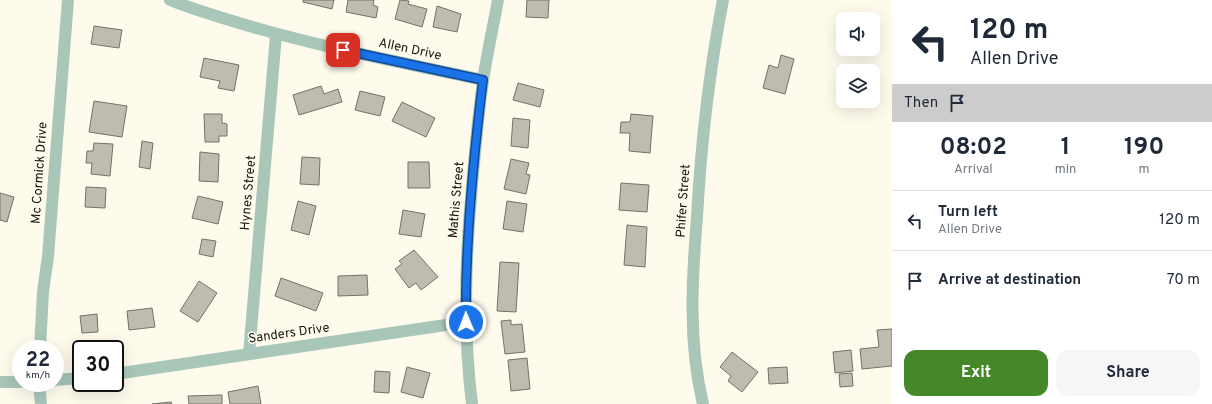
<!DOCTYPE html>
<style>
body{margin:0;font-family:Overpass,sans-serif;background:#f6f6f7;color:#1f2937;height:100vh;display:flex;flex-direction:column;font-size:15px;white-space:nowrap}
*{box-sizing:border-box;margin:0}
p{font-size:13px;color:#747a83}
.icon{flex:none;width:22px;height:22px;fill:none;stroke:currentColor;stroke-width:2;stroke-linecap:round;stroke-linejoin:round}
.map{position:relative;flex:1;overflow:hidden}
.details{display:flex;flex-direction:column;background:#fff;width:320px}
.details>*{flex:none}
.banner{background:#fff;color:#1f2937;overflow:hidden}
.controls{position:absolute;left:836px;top:12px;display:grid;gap:8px}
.controls a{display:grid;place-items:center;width:44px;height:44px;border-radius:8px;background:#fff;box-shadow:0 4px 16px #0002;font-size:20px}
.speed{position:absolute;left:12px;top:340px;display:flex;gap:8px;font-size:20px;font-weight:700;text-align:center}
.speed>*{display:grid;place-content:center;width:52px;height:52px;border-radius:50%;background:#fff;box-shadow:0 4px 16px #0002;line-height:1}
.speed small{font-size:10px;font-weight:400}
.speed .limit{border:2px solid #111;border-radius:6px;background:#fff;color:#111}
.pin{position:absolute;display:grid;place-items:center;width:34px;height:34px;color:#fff;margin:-17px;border-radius:8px;box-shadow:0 2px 6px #0006}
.me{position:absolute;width:44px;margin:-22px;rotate:359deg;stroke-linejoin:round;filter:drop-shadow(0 0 3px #0008)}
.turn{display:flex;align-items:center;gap:14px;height:84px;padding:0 12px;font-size:18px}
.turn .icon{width:52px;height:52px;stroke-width:2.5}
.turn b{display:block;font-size:28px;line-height:34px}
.then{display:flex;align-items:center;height:38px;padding:0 12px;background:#0003;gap:8px;font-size:15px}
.eta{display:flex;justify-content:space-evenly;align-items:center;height:68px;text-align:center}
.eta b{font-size:24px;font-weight:700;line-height:28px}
.action{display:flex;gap:8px;margin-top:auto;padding:8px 12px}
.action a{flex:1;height:46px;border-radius:12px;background:#458729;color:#fff;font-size:16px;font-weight:700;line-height:46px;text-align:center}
.action a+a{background:#f6f6f7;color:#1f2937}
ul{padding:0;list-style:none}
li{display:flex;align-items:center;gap:12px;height:60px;padding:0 12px;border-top:1px solid #e0e1e3}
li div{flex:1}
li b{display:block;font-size:15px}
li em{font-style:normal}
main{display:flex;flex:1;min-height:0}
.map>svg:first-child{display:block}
</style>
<main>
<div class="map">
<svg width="892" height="404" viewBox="0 0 892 404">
<rect width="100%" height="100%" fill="#fefbed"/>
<g fill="#bebcae" stroke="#747266">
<path d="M303,0H334L332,9L303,2Z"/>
<path d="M348,0H374L373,5L378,7L376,18L346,12Z"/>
<path d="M400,0L409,1L408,4L427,9L422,27L395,19Z"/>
<path d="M527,0H549L548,18L526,17Z"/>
<path d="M437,6L461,14L457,32L433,27Z"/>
<path d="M94,26L122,30L119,48L91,44Z"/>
<path d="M781,55L794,59L785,94L763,88L769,65L778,68Z"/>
<path d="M204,58L239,65L234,91L218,88L220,81L200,77Z"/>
<path d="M518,83L544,90L540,107L513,100Z"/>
<path d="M321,86L324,94L338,89L342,102L299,115L293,95Z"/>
<path d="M360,91L385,97L380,116L355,110Z"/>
<path d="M94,101L127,106L122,137L89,132Z"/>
<path d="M402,102L435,118L426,137L392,121Z"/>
<path d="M204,114H222V123L227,124V136H219V142H205Z"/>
<path d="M631,114L653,116L650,153L629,151L630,133H620L621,122H630Z"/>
<path d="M513,118L530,120L528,148L511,146Z"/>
<path d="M142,141L153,143L150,169L139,167Z"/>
<path d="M94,143L113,144L110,176L91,174L92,163H86L87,151H93Z"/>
<path d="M200,152L219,154L218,182L199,181Z"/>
<path d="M302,157L320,158L319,185L300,184Z"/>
<path d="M511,159L529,163L526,174L530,175L526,194L504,189Z"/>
<path d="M408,162H429L430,188H408Z"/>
<path d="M621,183L649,185L647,212L619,210Z"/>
<path d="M86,187L106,188L105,208L85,207Z"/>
<path d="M0,193L14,197L7,222L0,220Z"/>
<path d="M198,196L223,202L218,224L192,218Z"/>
<path d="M298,201L316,206L309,235L291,230Z"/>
<path d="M507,201L527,204L523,232L503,229Z"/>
<path d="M403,210L425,214L421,237L399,234Z"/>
<path d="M627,225L647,227L645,267L624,265Z"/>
<path d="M202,239L216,241L213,257L199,254Z"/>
<path d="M414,250L438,277L421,290L416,283L409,288L395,269L402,264L399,261Z"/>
<path d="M500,262L519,263L516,312L497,311Z"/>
<path d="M367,275L368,295L338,296V276Z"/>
<path d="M281,278L323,293L316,311L275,296Z"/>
<path d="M199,281L217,293L198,322L180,311Z"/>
<path d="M152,308L155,327L129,330L127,311Z"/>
<path d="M97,314L98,332L82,333L80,316Z"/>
<path d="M511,320V325L522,324L525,352L505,354L501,321Z"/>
<path d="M892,329V366L862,369L860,349L879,347L877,330Z"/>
<path d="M851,350L853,371L835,373L833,352Z"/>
<path d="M732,352L758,372L742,392L728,381L731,376L720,367Z"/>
<path d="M527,358L530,389L511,391L508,360Z"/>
<path d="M407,367L430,373L423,398L401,392Z"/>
<path d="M787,367L788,383L769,384L768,368Z"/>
<path d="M375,371L390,372L389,393L374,392Z"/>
<path d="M852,373L853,386L840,387L839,374Z"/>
<path d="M258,386L261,404H230L228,392Z"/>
<path d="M222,395V404H189L188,396Z"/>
<path d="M171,402L172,404H152Z"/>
</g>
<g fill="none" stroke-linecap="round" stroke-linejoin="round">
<g stroke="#a8c7b9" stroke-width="12">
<path d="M170,0C192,9 216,16 239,23C319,47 401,62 483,80"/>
<path d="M40,349L43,292L48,256L68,0"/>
<path d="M249,354L276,35"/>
<path d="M115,374L466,322"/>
<path d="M55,380L81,378"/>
<path d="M0,382H21"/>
<path d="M39,383L41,404"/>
<path d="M472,404C463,332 465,259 472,186C475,151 478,116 483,81C487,54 493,27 498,0"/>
<path d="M703,404C688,342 692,279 697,217C701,144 709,72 723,0"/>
</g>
</g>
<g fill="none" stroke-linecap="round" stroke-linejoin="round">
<defs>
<path id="route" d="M343,50L483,80C473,160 465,241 466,322"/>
</defs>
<use href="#route" stroke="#114b97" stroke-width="10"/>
<use href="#route" stroke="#1a73e8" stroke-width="7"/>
</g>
<g text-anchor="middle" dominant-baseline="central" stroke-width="3" stroke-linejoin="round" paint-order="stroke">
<g font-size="13" fill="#13120e" stroke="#fefbed">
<text transform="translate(410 50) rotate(12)">Allen Drive</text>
<text transform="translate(40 173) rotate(-86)">Mc Cormick Drive</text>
<text transform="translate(249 193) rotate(-85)">Hynes Street</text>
<text transform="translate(457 200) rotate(-85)">Mathis Street</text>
<text transform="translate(684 201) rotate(-86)">Phifer Street</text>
<text transform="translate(289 334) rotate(-8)">Sanders Drive</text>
</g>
</g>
</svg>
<div class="controls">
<a><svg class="icon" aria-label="sound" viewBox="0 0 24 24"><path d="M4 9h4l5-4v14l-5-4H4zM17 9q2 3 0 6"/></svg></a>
<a><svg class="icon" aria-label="layers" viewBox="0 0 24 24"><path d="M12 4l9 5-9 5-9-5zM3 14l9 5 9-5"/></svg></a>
</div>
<div class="speed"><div>22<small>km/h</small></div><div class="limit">30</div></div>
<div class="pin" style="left:343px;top:50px;background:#d93025"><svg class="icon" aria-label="arrive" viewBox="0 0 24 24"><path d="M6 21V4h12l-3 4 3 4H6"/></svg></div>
<svg class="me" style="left:466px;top:322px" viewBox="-20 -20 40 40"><circle r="17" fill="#1a73e8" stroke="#fff" stroke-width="3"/><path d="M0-11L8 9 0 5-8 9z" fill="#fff"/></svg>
</div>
<section class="details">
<div class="banner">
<div class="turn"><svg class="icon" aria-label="left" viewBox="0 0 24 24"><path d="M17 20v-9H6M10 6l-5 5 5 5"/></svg><div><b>120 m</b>Allen Drive</div></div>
<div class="then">Then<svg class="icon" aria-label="arrive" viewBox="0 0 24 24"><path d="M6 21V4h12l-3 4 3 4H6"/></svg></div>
</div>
<div class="eta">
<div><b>08:02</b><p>Arrival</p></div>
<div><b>1</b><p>min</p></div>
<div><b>190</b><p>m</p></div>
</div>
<ul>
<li><svg class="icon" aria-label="left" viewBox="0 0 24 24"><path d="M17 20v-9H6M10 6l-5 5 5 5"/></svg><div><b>Turn left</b><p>Allen Drive</p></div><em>120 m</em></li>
<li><svg class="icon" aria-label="arrive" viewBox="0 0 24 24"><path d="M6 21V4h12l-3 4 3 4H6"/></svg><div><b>Arrive at destination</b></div><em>70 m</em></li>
</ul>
<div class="action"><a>Exit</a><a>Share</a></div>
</section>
</main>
